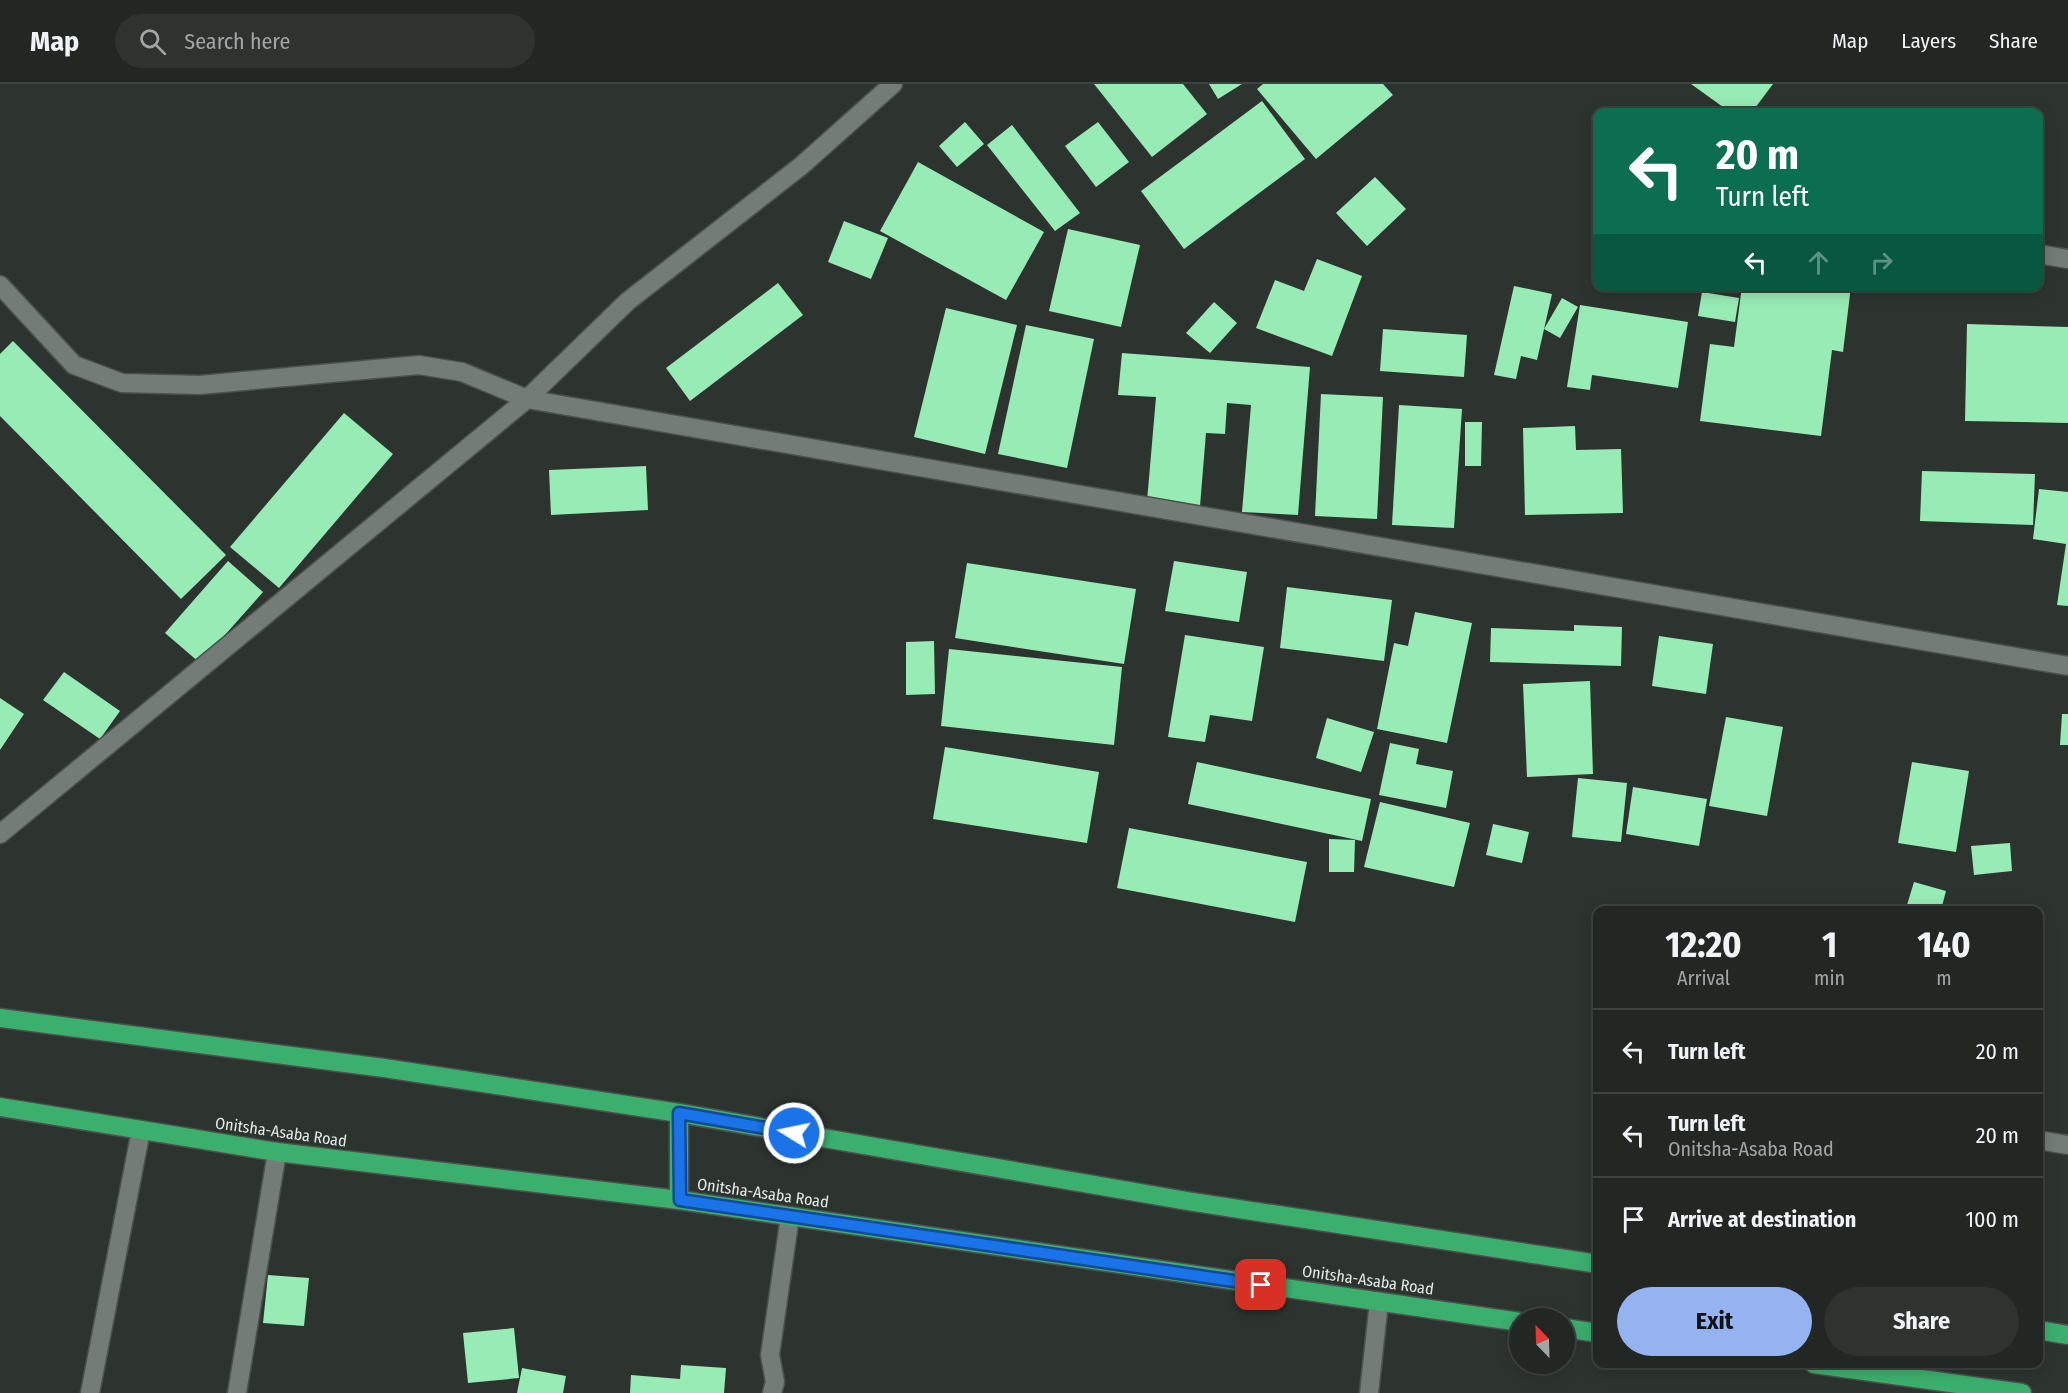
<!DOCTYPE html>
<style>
body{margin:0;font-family:"Fira Sans Condensed",sans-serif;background:#2e3330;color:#f1f3f6;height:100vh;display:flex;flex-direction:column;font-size:22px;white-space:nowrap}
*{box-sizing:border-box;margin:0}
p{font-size:20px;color:#a2a5a6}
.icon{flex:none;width:33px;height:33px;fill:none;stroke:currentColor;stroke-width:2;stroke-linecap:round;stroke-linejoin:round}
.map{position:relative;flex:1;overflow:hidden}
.sheet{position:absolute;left:1593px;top:822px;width:450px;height:462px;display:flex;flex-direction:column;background:#222723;border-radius:12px;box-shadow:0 3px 15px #0003,0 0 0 2px #3f4441}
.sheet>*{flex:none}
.guide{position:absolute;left:1593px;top:24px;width:450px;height:183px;border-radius:12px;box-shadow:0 3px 15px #0003,0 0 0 2px #3f4441;background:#0b6e4f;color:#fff;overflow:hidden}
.needle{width:39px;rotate:337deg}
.controls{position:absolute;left:1509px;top:1224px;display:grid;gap:12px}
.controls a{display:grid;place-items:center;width:66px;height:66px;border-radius:50%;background:#222723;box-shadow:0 3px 15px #0003,0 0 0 2px #3f4441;font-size:30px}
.pin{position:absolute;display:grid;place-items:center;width:51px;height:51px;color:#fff;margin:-26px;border-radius:12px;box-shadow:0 3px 9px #0006}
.me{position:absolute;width:66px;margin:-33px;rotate:280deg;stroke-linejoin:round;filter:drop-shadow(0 0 4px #0008)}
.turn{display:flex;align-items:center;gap:21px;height:126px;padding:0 24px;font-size:27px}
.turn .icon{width:78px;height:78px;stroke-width:2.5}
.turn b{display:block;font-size:42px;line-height:51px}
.lanes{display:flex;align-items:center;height:57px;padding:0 24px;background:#0003;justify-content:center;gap:30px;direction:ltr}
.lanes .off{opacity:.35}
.eta{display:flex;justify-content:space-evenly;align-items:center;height:102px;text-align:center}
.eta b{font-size:36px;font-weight:700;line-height:42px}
.action{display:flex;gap:12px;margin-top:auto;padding:12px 24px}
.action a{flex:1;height:69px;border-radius:36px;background:#95b2f1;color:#111;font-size:24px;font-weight:700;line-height:69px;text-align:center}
.action a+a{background:#2e3330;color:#f1f3f6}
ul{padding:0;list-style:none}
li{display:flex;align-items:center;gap:18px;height:84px;padding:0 24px;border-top:2px solid #3f4441}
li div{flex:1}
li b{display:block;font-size:22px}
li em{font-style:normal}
header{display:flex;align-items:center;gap:36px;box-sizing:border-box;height:84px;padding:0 30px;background:#222723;border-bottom:2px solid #3f4441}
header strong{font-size:28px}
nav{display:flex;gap:33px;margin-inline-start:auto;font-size:21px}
.search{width:420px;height:54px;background:#2e3330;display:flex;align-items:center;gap:15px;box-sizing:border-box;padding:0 21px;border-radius:33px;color:#a2a5a6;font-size:22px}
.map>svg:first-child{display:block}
</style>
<header>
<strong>Map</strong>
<div class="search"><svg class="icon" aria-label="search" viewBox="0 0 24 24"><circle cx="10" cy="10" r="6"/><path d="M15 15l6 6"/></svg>Search here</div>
<nav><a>Map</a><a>Layers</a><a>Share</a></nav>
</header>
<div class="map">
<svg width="2068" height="1309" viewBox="0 0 2068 1309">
<rect width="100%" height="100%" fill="#2d342f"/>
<g fill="#97ebb5">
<path d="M1094,0H1183L1207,30L1152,73Z"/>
<path d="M1209,0H1242L1218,15Z"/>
<path d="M1263,0H1383L1393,11L1316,75L1257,5Z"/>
<path d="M1691,0H1773L1752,28H1730Z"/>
<path d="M1262,17L1305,75L1184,165L1141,107Z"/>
<path d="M965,38L984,60L957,83L939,62Z"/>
<path d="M1098,38L1129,78L1096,103L1065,62Z"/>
<path d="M1012,41L1080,129L1055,147L987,61Z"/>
<path d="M918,78L1044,148L1006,216L880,147Z"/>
<path d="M1375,93L1406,125L1367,162L1336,129Z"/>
<path d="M844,137L888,154L871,195L828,178Z"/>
<path d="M1068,145L1140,161L1121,243L1049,227Z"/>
<path d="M1317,175L1362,192L1332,272L1256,244L1275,196L1304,207Z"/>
<path d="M778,199L803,231L690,317L666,284Z"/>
<path d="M1514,202L1552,210L1537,276L1521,272L1516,295L1494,291Z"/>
<path d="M1742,202H1851L1843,268L1832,266L1821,352L1700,337L1710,260L1734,263Z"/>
<path d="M1702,208L1739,214L1735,238L1698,232Z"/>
<path d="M1562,214L1578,223L1560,254L1544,245Z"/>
<path d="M1214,218L1237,239L1210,269L1186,249Z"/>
<path d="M1580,221L1688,238L1678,304L1592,291L1590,306L1567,303Z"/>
<path d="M946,224L1017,241L985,370L914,353Z"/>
<path d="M1967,240L2068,243V339L1965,337Z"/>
<path d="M1026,241L1094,255L1067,384L998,370Z"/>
<path d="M1383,245L1467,251L1464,293L1380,287Z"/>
<path d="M13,257L226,471L181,515L0,332V270Z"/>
<path d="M1122,269L1310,283L1298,431L1242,428L1251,321L1227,319L1225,350L1206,349L1200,422L1147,417L1156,313L1118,311Z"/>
<path d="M1321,310L1383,313L1377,435L1315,432Z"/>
<path d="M1399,321L1462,325L1454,444L1392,441Z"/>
<path d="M344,329L393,370L279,504L230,463Z"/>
<path d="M1465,338H1482L1481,382H1465Z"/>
<path d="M1575,342L1576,366L1621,365L1623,429L1525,431L1523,344Z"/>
<path d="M646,382L648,426L551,431L549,386Z"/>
<path d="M1922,387L2035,390L2033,441L1920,437Z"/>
<path d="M2039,405L2068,408V522L2057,521L2066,460L2033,455Z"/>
<path d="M228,477L263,508L200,579L165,549Z"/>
<path d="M1174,477L1247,488L1239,538L1165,527Z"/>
<path d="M967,479L1136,505L1124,580L955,554Z"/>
<path d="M1287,503L1392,516L1384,577L1280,564Z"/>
<path d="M1415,528L1472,539L1447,659L1377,645L1394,559L1408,562Z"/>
<path d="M1574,541L1622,543L1621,582L1490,578L1491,544L1574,547Z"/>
<path d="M1185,551L1264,563L1252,637L1210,631L1205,658L1168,653Z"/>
<path d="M1659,552L1713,560L1706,610L1652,602Z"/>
<path d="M934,557L935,610L906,611V558Z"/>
<path d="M949,565L1122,583L1114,661L941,642Z"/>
<path d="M64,588L120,627L100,655L43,616Z"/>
<path d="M1590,597L1593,690L1527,693L1523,600Z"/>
<path d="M0,614L24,630L0,666Z"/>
<path d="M2062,630H2068V661H2060Z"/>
<path d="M1726,633L1783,643L1767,732L1709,722Z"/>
<path d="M1327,634L1374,648L1361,688L1316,674Z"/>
<path d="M1390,659L1419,665L1416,680L1453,687L1446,724L1379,711Z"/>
<path d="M945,663L1099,688L1087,759L933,735Z"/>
<path d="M1197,678L1371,715L1362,757L1188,720Z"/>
<path d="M1912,678L1969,687L1956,768L1898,759Z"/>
<path d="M1578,694L1627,699L1621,758L1572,753Z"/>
<path d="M1633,703L1707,715L1699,762L1626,750Z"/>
<path d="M1380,718L1470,739L1454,803L1364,783Z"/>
<path d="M1493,740L1529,748L1522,779L1486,771Z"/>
<path d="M1129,744L1307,778L1295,838L1117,804Z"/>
<path d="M1329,755L1355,756L1354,788H1329Z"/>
<path d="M2010,759L2012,787L1974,791L1971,762Z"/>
<path d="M1914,798L1946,807L1941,826H1929L1907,821Z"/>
<path d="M268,1191L309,1194L304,1242L263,1239Z"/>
<path d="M514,1244L519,1294L468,1299L463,1249Z"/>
<path d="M681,1281L726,1284L724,1309H630L631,1291L680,1295Z"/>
<path d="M522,1284L566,1292L563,1309H517Z"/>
</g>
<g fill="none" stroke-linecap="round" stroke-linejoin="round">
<defs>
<g id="lane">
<path d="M0,201L74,281L122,299L200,301L419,281L462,288L527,315"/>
<path d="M2038,1056L2068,1061"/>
<path d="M90,1309L141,1046"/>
</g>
<g id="street">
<path d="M2038,170L2068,175"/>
<path d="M527,315L2068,582"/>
<path d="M237,1309L277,1068"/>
<path d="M772,1309L775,1298L770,1271L790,1132"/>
<path d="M1369,1309L1379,1218"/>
</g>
<path id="secondary" d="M0,750L527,315L628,217L801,82L893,0"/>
<g id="highway">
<path d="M0,934L384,984L679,1029L1187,1117L1598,1180"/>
<path d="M0,1023L277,1068L679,1116L1520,1238"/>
<path d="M679,1029V1116"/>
<path d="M1564,1244L1598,1249"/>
<path d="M2038,1246L2068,1251"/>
<path d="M1814,1280L2022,1309"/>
</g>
</defs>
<use href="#lane" stroke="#4b514d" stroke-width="21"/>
<use href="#street" stroke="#4b514d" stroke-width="21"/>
<use href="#secondary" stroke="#4b514d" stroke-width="21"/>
<use href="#highway" stroke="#4b514d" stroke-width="21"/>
<use href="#lane" stroke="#737c76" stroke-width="18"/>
<use href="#street" stroke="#737c76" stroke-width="18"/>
<use href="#secondary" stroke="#737c76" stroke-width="18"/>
<use href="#highway" stroke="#3baf6e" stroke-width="18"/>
</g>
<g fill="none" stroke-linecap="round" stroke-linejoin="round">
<defs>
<path id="route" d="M794,1049L679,1029L680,1116L1261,1201"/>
</defs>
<use href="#route" stroke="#114b97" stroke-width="15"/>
<use href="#route" stroke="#1a73e8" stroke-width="10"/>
</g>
<g text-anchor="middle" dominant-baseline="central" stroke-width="6" stroke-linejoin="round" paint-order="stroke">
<g font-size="16" fill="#e5e9e6" stroke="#2d342f">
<text transform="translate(281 1048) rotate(8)">Onitsha-Asaba Road</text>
<text transform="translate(763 1109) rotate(8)">Onitsha-Asaba Road</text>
<text transform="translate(1368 1196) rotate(8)">Onitsha-Asaba Road</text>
</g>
</g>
</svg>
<div class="controls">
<a><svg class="needle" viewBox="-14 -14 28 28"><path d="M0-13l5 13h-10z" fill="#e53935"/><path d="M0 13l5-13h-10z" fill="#a2a5a6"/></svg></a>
</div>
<div class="pin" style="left:1261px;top:1201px;background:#d93025"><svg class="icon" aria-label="arrive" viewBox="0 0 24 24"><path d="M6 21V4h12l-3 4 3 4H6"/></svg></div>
<svg class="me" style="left:794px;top:1049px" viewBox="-20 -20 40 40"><circle r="17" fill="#1a73e8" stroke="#fff" stroke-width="3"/><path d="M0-11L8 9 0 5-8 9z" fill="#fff"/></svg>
<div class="guide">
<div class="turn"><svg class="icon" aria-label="left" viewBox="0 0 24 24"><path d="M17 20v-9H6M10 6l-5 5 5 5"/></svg><div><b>20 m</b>Turn left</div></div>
<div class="lanes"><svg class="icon" aria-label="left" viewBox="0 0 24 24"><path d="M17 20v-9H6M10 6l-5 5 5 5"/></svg><svg class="icon off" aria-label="ahead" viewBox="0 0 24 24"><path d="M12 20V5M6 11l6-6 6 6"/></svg><svg class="icon off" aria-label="right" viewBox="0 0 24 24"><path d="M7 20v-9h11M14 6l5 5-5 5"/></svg></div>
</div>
<section class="sheet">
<div class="eta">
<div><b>12:20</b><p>Arrival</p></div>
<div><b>1</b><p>min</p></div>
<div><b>140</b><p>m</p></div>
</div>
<ul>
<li><svg class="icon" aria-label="left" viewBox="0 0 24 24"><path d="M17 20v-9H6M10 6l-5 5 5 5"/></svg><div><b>Turn left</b></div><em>20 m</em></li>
<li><svg class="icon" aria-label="left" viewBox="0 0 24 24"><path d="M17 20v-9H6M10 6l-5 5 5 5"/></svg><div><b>Turn left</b><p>Onitsha-Asaba Road</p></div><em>20 m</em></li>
<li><svg class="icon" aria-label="arrive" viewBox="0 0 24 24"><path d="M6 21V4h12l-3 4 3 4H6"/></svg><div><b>Arrive at destination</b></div><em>100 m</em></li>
</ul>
<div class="action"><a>Exit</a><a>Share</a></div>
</section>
</div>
